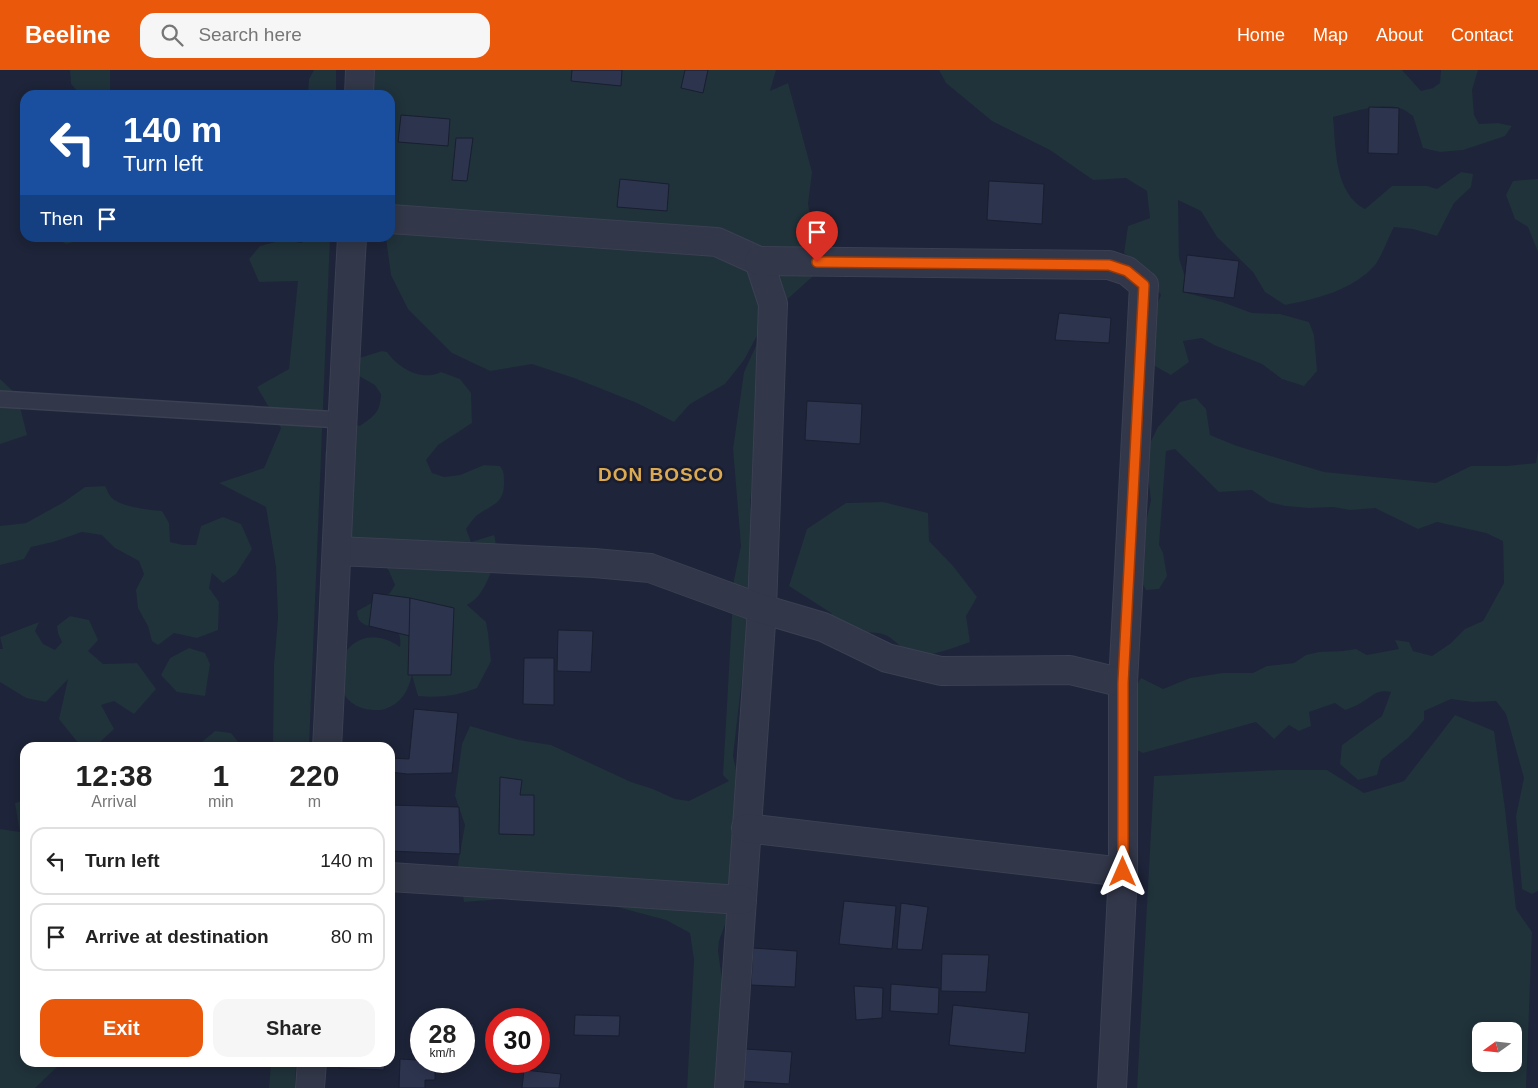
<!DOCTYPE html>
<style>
body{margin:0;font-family:Helvetica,sans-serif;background:#f6f6f6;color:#222;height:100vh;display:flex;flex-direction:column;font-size:19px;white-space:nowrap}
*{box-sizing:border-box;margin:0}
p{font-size:16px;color:#767676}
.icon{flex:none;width:28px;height:28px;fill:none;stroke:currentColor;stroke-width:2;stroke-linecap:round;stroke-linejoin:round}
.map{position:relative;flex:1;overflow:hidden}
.sheet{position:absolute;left:20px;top:672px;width:375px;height:325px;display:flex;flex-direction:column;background:#fff;border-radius:15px;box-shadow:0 2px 12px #0003}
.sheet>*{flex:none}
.top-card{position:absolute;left:20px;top:20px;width:375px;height:152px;border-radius:15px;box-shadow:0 2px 12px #0003;background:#1a4fa0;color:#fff;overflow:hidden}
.needle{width:32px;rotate:255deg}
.buttons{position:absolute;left:1472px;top:952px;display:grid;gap:10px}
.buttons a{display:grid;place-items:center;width:50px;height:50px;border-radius:10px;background:#fff;box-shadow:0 2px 12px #0003;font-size:25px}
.speed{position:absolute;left:410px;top:938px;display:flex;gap:10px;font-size:25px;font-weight:700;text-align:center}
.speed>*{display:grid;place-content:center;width:65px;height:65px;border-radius:50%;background:#fff;box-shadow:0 2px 12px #0003;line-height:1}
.speed small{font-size:12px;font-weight:400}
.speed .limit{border:8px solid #d22;background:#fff;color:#111}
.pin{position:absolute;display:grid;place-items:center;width:42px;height:42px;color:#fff;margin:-51px -21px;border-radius:50% 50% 50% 0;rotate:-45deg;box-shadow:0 0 5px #0007}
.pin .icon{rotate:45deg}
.me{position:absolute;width:55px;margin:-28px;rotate:0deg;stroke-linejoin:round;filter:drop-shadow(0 0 4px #0008)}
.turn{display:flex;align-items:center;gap:18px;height:105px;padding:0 20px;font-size:22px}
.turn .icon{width:65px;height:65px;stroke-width:2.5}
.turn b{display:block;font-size:35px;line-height:42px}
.then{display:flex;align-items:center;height:48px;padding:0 20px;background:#0003;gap:10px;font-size:19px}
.eta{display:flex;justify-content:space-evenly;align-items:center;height:85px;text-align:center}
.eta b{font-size:30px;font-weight:700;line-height:35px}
.cta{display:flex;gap:10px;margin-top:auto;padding:10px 20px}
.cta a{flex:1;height:58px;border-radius:15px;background:#ea580c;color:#fff;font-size:20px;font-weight:700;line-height:58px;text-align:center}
.cta a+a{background:#f6f6f6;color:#222}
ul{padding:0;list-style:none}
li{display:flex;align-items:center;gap:15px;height:68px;margin:0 10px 8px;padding:0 10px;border:2px solid #e0e0e0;border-radius:15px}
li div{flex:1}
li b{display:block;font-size:19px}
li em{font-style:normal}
header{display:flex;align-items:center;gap:30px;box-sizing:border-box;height:70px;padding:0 25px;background:#ea580c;color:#fff}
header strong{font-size:24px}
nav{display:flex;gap:28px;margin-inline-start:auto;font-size:18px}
.search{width:350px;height:45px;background:#f6f6f6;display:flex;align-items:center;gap:12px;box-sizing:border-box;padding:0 18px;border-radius:15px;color:#767676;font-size:19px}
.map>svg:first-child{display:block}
</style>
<header>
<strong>Beeline</strong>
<div class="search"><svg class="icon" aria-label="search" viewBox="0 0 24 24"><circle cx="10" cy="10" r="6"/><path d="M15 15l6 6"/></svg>Search here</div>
<nav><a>Home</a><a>Map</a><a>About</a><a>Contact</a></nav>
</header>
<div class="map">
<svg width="1538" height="1018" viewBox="0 0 1538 1018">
<rect width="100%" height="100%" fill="#1e2439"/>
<g fill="#20323a" fill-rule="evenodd">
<path d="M70,0H110V21L102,25H81L71,14Z"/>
<path d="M314,0H336V25H308L309,9Z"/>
<path d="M350,0H776L770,21L788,13L812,102L808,134L821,199L772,243L760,260L744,290L725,314L690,334L674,352L637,333L574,308L532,294L490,301L452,283L408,239L391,205L386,168H390V25H356Z"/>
<path d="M939,0H1402L1421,21L1433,18L1440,13L1441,0H1478L1472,20L1474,45L1479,54L1498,53L1512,56L1505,66L1463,80L1440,82L1423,78L1413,46C1409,43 1404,39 1399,38C1380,33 1352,42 1333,47C1336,77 1334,123 1365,139L1392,116H1427L1437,119L1461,102L1473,104L1471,117L1454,133L1437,166L1413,159L1394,157C1389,166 1381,188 1375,195C1353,220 1317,229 1285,235L1265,222L1253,202L1217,167L1201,141L1178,130L1179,188L1185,207L1183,222L1222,232L1252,243L1280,244L1309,252L1314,265L1317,301L1304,316L1282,309L1262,294L1214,275L1202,268L1183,271L1189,292L1171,305L1153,295L1148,257L1161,225L1138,193L1124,183L1128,156L1150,148L1147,121L1126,108L1093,110L1050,80L992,51L946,13Z"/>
<path d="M1536,109H1538V182L1528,157L1515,149L1506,125L1513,111Z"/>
<path d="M56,168H88L66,174Z"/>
<path d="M303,168H330L309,677H274L273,670L274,595L278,548L276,497L266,437L219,413L264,398L281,358L257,317L289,299L298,211L259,212L249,189L260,176L283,170L302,173Z"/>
<path d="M759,269L764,312L750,432L752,458L750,538L733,686L742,727L737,749L732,757L730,841L719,871L718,881L723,916L719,955L720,1018H687L694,890L690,863L666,850L606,834L558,825L464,832L458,794L465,755L455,726L462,674L470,656L519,670L551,675L631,712L653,719L675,729L689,731L729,711L723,705L734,510L741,476L733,379L744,302Z"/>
<path d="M382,281L387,282C398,298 422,312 441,302L460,309L471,323L472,353L438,375L426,390L432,403L444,407L460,405L484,395L500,396C504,402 504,405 504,411C505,435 490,435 476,446C472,450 469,455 466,459L471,472L494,465C500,483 490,510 479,525C476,529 471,532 467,535L486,552L488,563L491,591L477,618C455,626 441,628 418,626L412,605C408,621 402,633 385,639C371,643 348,637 343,621C341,617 342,592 343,587C343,584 347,580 349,578C364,562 385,566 400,577C402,566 396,554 387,547L369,556C361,554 357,550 357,541L390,523L395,515L389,501L382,491H346L326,418L325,383L339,357L355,354L360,356C375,345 380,343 381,324L375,315L359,306V288Z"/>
<path d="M0,309L17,325L27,365L0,374Z"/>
<path d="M1196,328L1206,339L1210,365L1237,376L1324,402L1436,413L1471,396H1506L1536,393L1538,379V821L1532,824L1522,819L1516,746L1524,708L1506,644L1496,631L1473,632L1451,629L1424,641V650L1408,668L1381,690L1377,705L1358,710L1340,694L1342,675L1382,646L1391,622C1376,619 1373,626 1361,633C1356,636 1350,638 1345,640L1335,633L1309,642L1311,656L1299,661L1289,655L1274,669L1256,652L1143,683L1125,674L1128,629L1141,608L1163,619L1190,608L1222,603H1253L1267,596L1294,593L1306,585L1319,582L1343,581L1356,579L1367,585L1399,579L1395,570L1409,572L1413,581L1432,586L1451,573L1465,559L1483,551L1504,513L1503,471L1486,463L1437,452L1418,459L1375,438L1350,440L1333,437L1309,438L1285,436L1269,432L1252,420L1219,422L1175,379L1166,381L1159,475L1163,483L1167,506L1159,519L1146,520L1135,500L1151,430L1145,383L1158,357L1180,332Z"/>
<path d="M105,416C107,419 108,424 111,427C120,437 149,440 162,441L169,453L170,472L183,475H196L201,456L223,447L241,454L252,479L236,504L223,513L212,503L209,518L219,532L218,560L197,568L174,563L158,575L152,571L148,556L138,538L136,520L144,504L139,491L115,478L102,465L82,462L53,472L31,477L24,489L0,495V456L26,453L64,432L85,417Z"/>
<path d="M883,432L928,443L929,471L953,496L977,527L966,546L970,572C959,576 929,587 918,586C904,584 896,569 885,565C873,560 855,564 843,565L831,543L789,516L807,459L846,433Z"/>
<path d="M70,546L89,550L98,570L88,581L103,594L137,593L156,619L134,644L114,631L101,635L114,659L100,672L79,674L59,649L68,609L46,632L26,628L0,612V579H3L0,567L39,552L35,561L43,574L55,580L62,572L58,563L57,556Z"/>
<path d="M189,578L205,583L210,594L205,626L177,622L161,605L170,588Z"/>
<path d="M1455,645L1494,661L1505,739L1516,839L1532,862L1526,1018H1137L1154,706L1279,700H1327L1364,723L1404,711ZM1481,961H1514V994H1481Z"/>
<path d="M215,661L231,663L242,677H196Z"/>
<path d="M177,673L179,677H138L139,674Z"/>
<path d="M25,730V992L58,993V996L35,1018H0V759L20,762L15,733Z"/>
<path d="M271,993H296L295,1018H269Z"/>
</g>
<g fill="#2d344e" stroke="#191e30">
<path d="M572,0H622L621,16L571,11Z"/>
<path d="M685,0H708L703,23L681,18Z"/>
<path d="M1369,37L1399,38L1398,84L1368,83Z"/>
<path d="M401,45L450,49L448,76L398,72Z"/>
<path d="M456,68H473L467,111L452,110Z"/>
<path d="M620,109L669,114L667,141L617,137Z"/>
<path d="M989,111L1044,114L1042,154L987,150Z"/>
<path d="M1187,185L1239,191L1234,228L1183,222Z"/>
<path d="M1059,243L1111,248L1109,273L1055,270Z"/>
<path d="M807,331L862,334L860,374L805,370Z"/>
<path d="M373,523L410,528V566L369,556Z"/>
<path d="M410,528L454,538L451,605H408Z"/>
<path d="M558,560L593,561L591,602L557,601Z"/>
<path d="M524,588H554V635L523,634Z"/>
<path d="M414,639L458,643L452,703L407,704L390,702V688L409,689Z"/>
<path d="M500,707L522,710L520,725H534V765L499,764Z"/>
<path d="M390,735L459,737L460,784L390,781Z"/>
<path d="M390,828H392L390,856Z"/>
<path d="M844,831L896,836L892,879L839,874Z"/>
<path d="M901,833L928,837L922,880L897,879Z"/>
<path d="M753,878L797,881L795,917L751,915Z"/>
<path d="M942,884L989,885L986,922L941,921Z"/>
<path d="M891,914L939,918L938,944L890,941Z"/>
<path d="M854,916L883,918L882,948L856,950Z"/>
<path d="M953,935L1029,943L1025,983L949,975Z"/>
<path d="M575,945L620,946L619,966L574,965Z"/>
<path d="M464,953L474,954L472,986H464Z"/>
<path d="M745,979L792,982L789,1014L742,1011Z"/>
<path d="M400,989L435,991V1010H425V1018H399Z"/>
<path d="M340,992H385L384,1000L339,998Z"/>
<path d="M524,1000L561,1004L559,1018H522Z"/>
</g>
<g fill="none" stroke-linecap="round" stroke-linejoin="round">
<defs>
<path id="lane" d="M0,329L341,350"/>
<g id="street">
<path d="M359,25L360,0"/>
<path d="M390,149L717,172L759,191L773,234L762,539L729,1018"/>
<path d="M759,191L1109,195L1127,201L1144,215L1123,613V802L1112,1018"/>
<path d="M337,481L594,493L650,498L762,539L823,557L887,588L941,601L1070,600L1123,613"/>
<path d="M327,678C336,507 342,337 352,168"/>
<path d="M746,758L1123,802"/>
<path d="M390,807L742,830"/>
<path d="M310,1018L312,992"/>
</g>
</defs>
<use href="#lane" stroke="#3b4053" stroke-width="18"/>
<use href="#street" stroke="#3b4053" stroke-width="30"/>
<use href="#lane" stroke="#323749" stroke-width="15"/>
<use href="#street" stroke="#323749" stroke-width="28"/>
</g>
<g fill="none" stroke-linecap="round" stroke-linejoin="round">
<defs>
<path id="route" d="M817,192L1109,195L1127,201L1144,215L1123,613V802"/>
</defs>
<use href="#route" stroke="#983908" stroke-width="12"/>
<use href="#route" stroke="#ea580c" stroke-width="9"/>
</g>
<g text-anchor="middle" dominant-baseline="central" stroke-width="5" stroke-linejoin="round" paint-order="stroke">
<g font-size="19" font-weight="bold" letter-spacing="1" fill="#dcaa51" stroke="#181c2e">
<text x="661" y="404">DON BOSCO</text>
</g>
</g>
</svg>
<div class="buttons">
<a><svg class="needle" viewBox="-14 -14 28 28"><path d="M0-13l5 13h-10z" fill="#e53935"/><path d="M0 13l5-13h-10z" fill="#767676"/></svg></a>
</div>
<div class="speed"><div>28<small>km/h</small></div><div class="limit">30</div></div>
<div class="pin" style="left:817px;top:192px;background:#d93025"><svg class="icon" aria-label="arrive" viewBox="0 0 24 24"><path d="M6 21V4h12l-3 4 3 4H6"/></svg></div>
<svg class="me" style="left:1123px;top:802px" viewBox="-20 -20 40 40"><path d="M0-17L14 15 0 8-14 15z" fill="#ea580c" stroke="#fff" stroke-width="4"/></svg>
<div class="top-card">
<div class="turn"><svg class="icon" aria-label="left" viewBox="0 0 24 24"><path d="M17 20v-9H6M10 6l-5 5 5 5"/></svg><div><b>140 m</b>Turn left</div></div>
<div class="then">Then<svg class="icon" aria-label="arrive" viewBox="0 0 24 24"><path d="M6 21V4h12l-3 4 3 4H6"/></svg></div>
</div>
<section class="sheet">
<div class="eta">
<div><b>12:38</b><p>Arrival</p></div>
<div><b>1</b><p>min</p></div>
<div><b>220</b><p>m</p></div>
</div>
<ul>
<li><svg class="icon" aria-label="left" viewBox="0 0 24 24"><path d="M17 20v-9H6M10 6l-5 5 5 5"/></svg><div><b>Turn left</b></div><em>140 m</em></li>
<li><svg class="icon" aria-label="arrive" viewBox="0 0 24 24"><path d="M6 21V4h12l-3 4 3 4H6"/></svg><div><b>Arrive at destination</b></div><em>80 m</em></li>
</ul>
<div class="cta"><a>Exit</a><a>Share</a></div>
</section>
</div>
